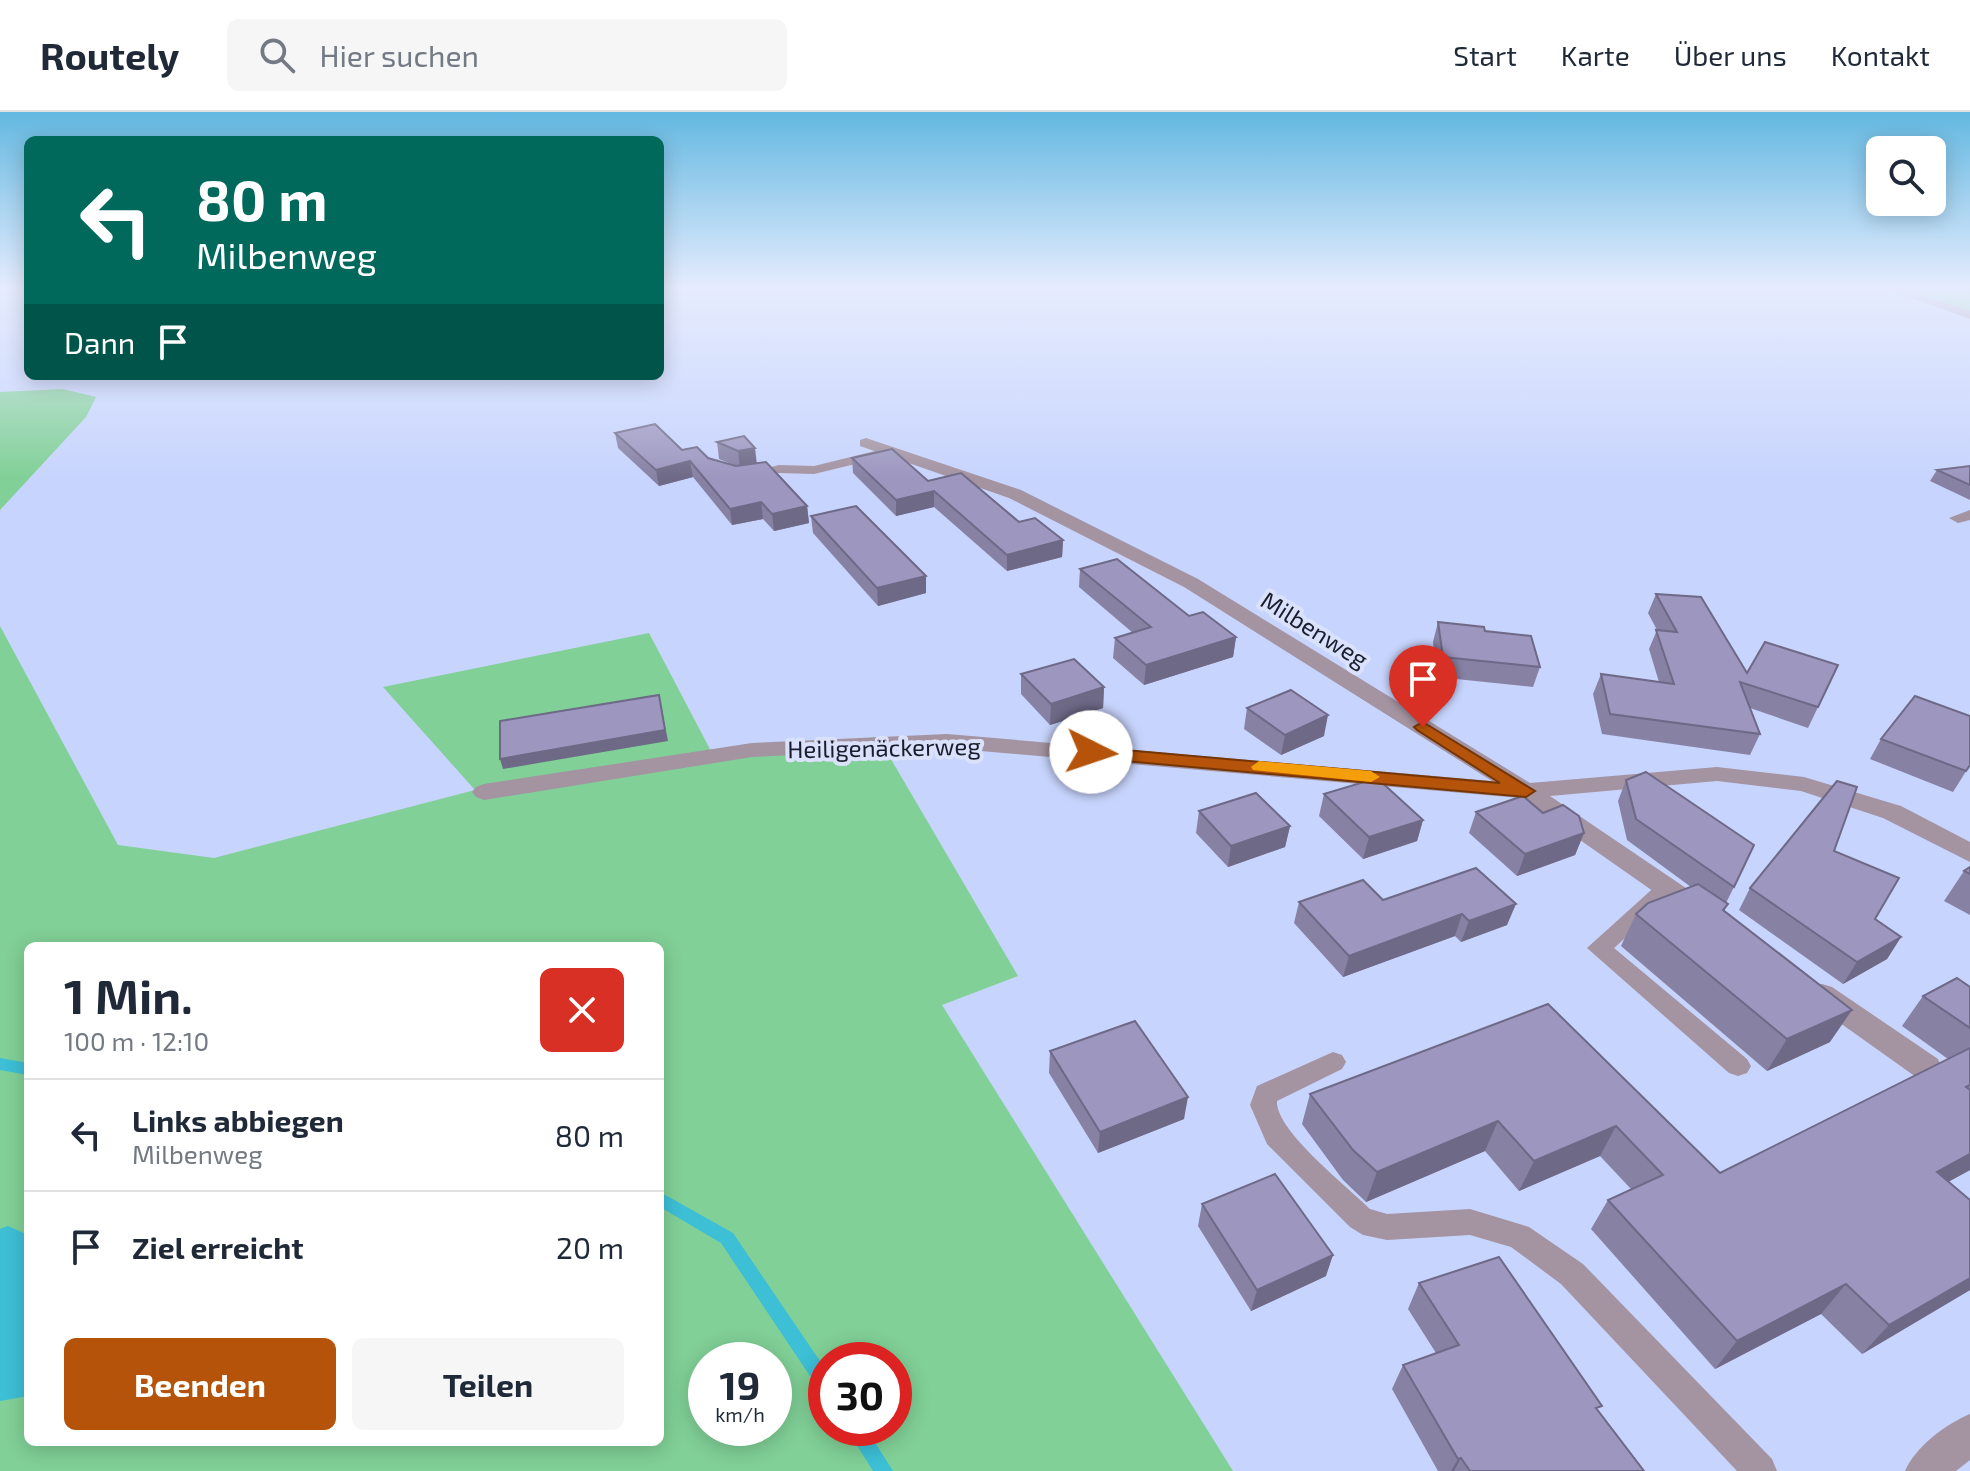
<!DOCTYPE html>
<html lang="de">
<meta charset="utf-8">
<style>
body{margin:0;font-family:"Exo 2",sans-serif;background:#f6f6f7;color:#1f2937;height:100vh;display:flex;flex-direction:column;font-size:30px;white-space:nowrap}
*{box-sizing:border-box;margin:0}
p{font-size:26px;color:#747a83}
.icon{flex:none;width:44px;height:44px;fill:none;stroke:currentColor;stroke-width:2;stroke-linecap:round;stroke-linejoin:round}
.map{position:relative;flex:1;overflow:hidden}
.sheet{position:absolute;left:24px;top:830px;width:640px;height:504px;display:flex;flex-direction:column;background:#fff;border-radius:12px;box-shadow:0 4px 20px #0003}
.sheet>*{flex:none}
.top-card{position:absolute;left:24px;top:24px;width:640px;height:244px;border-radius:12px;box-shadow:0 4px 20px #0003;background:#00695c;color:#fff;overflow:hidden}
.fabs{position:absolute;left:1866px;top:24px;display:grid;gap:16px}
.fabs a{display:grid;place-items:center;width:80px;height:80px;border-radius:12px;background:#fff;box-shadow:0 4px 20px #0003;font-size:40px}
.speed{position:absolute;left:688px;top:1230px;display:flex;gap:16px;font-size:40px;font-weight:700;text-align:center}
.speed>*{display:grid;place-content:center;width:104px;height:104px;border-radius:50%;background:#fff;box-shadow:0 4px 20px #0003;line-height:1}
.speed small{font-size:20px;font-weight:400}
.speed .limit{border:12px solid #d22;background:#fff;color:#111}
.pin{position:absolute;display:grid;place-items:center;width:68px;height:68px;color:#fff;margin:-82px -34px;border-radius:50% 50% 50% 0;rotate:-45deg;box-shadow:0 0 8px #0007}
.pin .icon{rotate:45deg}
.me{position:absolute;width:88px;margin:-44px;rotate:94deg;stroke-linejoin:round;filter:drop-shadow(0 0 6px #0008)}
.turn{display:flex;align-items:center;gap:28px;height:168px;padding:0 40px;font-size:36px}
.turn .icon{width:104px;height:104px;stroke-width:2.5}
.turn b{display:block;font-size:56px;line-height:68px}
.then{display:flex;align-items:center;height:76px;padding:0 40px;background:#0003;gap:16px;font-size:30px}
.round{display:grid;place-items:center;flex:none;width:84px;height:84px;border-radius:12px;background:#f6f6f7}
.overview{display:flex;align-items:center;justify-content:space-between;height:136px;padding:0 40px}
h1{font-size:48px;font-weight:700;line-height:60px}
.button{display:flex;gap:16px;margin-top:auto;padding:16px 40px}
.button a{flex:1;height:92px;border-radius:12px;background:#b45309;color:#fff;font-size:32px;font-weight:700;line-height:92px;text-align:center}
.button a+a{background:#f6f6f7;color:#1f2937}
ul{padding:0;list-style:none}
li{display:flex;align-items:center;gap:24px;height:112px;padding:0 40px;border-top:2px solid #e0e1e3}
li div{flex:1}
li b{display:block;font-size:30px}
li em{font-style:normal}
header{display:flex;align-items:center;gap:48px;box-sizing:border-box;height:112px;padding:0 40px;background:#fff;border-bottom:2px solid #e0e1e3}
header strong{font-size:38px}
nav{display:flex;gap:44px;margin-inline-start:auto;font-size:28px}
.search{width:560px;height:72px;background:#f6f6f7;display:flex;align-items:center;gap:20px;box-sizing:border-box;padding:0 28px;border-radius:12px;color:#747a83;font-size:30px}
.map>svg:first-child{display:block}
</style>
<header>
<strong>Routely</strong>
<div class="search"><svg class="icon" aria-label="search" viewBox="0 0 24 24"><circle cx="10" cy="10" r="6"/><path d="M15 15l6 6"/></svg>Hier suchen</div>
<nav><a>Start</a><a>Karte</a><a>Über uns</a><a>Kontakt</a></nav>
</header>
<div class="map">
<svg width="1970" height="1359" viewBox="0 0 1970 1359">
<rect width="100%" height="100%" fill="#c7d4fd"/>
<g fill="#81d097" fill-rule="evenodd">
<path d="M1890,177H1970V203Z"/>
<path d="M63,277L96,285L86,305L0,398V280Z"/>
<path d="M0,514L118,733L214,746L475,678L383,575L649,521L712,641L878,625L1018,864L942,893L1233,1359H0ZM28,834H660V1330H28ZM706,1248H774V1316H706ZM826,1248H894V1316H826Z"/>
</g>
<path fill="#3dbfd6" d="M8,1114L28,1123V1284L0,1289V1117Z"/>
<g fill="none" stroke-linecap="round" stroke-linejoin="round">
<g fill="#3dbfd6" fill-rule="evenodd">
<path d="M0,946L28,951V963L0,958Z"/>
<path d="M660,1080L733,1121L826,1258V1282L820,1279L721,1131L660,1095Z"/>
<path d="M846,1316H866L893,1359H873Z"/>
</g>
<g fill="#a493a1" fill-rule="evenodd">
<path d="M875,339L880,340V346L814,362L779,361L750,366L743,362L779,353L814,354Z"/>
<path d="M1667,768L1675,771L1678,776L1675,781L1614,836L1747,947L1751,954L1747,961L1738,964L1729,961L1587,836L1659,771Z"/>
<path d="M1333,940L1342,943L1346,950L1342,957L1277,989C1275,1018 1348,1075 1370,1097L1387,1102L1470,1097L1529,1115L1583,1152L1772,1347L1777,1359H1737L1561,1172L1511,1135L1470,1123L1387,1128L1363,1123L1350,1115L1267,1032L1250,993L1257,974Z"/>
</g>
<g fill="#a493a1" fill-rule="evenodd">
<path d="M866,326L1021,378L1198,467L1530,671L1717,655L1804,665L1901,694L1970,730V750L1883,706L1801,679L1717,669L1550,684L1708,791L1712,798L1708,805H1690L1520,686L947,636L752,645L484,688L476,685L472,680L476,675L484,672L752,631L947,622L1492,669L1184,475L1009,386L860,334V328Z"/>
<path d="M1970,398V408L1958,411L1949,406Z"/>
<path d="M1822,872L1832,875L1938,947L1942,956L1938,965L1927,968L1916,965L1812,891L1808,883L1812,875Z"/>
<path d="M1970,1302V1348L1956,1359H1905C1915,1335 1946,1312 1970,1302Z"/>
</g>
<path fill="#a493a1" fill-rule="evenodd" d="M1887,177H1904L1970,199V207Z"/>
</g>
<g fill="#8781a4">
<path d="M615,321L734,353L719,347L717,330L744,324L757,351L807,394L809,411L774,419L763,407L732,413L693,365L659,374L618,336Z"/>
<path d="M852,346L928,369L1063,428L1062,445L1007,459L934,395L896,404L853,361Z"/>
<path d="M1970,354V388L1930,369L1937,358Z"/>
<path d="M811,404L926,464V481L878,494L813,421Z"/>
<path d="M1080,457L1236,525L1233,545L1144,573L1113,546L1115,526L1133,521L1079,475Z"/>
<path d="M1656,482L1747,561L1818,595L1808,616L1750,596L1760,622L1750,643L1602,622L1593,582L1601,562L1659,570L1649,537L1657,518L1648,501Z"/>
<path d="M1438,510L1485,519L1540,555L1533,575L1437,565L1433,530Z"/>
<path d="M1021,562L1104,575L1103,596L1050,613L1021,582Z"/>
<path d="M1247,596L1324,624L1281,643L1244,617Z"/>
<path d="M1881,627L1970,653L1953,680L1870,647Z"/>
<path d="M1626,668L1734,775L1726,791L1728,792L1724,799L1830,930L1767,959L1621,834L1636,802L1691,775L1627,728L1618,689Z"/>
<path d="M1324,682L1423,708L1417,729L1363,747L1319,704Z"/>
<path d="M1199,699L1290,714L1285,735L1228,755L1196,721Z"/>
<path d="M1476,700L1543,701L1584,721L1575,743L1517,764L1469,721Z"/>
<path d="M1834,739L1875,807L1901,825L1887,847L1843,872L1739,798L1750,776Z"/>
<path d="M1970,755V803L1944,789L1964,759Z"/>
<path d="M1476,756L1507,813L1461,830L1455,824L1343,865L1294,811L1299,790L1383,788Z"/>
<path d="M1970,875V1058L1948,1070L1970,1178L1862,1242L1821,1202L1715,1257L1591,1117L1608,1088L1631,1077L1600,1044L1519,1079L1485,1039L1366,1090L1343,1068L1302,1012L1310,982L1548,892L1720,1061L1948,947L1902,914L1923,884Z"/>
<path d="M1050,939L1184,1007L1098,1041L1049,961Z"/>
<path d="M1202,1092L1326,1164L1251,1199L1198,1114Z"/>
<path d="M1419,1171L1598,1299L1644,1359H1438L1392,1277L1403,1253L1436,1241L1408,1197Z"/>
</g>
<g fill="#6e6986">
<path d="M755,336L757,353L740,356L738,339Z"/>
<path d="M690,349L693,365L659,374L656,358Z"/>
<path d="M934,379V395L896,404V388Z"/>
<path d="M761,390L763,407L732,413L730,397Z"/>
<path d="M807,394L809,411L774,419L772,402Z"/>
<path d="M1063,428L1062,445L1007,459V443Z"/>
<path d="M926,464V481L878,494L877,476Z"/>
<path d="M1236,525L1233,545L1144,573L1146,553Z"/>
<path d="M1104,575L1103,596L1050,613L1051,592Z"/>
<path d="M659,583L668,629L503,657L500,647Z"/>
<path d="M1328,603L1324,624L1281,643L1285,623Z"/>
<path d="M1423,708L1417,729L1363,747L1369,725Z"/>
<path d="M1290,714L1285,735L1228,755L1231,734Z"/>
<path d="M1584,721L1575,743L1517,764L1525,742Z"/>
<path d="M1516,792L1507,813L1461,830L1469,809Z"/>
<path d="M1462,802L1455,824L1343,865L1349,844Z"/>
<path d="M1901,825L1887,847L1843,872L1857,850Z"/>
<path d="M1852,898L1830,930L1767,959L1787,927Z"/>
<path d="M1188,985L1184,1007L1098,1041L1100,1020Z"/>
<path d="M1498,1009L1485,1039L1366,1090L1377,1060Z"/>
<path d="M1616,1014L1600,1044L1519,1079L1534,1049Z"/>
<path d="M1970,1042V1058L1911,1090L1937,1060Z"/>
<path d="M1333,1143L1326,1164L1251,1199L1257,1178Z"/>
<path d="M1970,1166V1178L1862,1242L1889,1213Z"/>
<path d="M1846,1172L1821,1202L1715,1257L1737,1229Z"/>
<path d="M1461,1346L1454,1359H1451L1458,1347Z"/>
</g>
<g fill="#9d96bf" stroke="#6e6986" stroke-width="2">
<path d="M655,312L682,338L697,335L708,346L736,354L766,350L807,394L772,402L761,390L730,397L690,349L656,358L615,321Z"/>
<path d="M744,324L755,336L738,339L717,330Z"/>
<path d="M892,337L928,369L961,361L1019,410L1035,406L1063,428L1007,443L934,379L896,388L852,346Z"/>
<path d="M1970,354V373L1937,358Z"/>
<path d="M856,394L926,464L877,476L811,404Z"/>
<path d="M1117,447L1189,504L1203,500L1236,525L1146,553L1115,526L1151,515L1080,457Z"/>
<path d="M1656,482L1701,485L1747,561L1765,530L1838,553L1818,595L1740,570L1760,622L1610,602L1601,562L1674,572L1656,518L1677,520Z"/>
<path d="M1438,510L1484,515L1485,519L1531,524L1540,555L1443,545Z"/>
<path d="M1074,547L1104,575L1051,592L1021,562Z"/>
<path d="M1291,578L1328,603L1285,623L1247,596Z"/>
<path d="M659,583L665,618L500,647V609Z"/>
<path d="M1915,584L1970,604V653L1966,659L1881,627Z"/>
<path d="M1646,660L1754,733L1734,775L1636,707L1626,668Z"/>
<path d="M1377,666L1423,708L1369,725L1324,682Z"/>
<path d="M1837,669L1857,675L1834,739L1899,766L1875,807L1901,825L1857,850L1750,776Z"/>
<path d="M1256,681L1290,714L1231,734L1199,699Z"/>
<path d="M1523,684L1543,701L1563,693L1579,704L1584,721L1525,742L1476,700Z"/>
<path d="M1970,755V762L1964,759Z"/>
<path d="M1476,756L1516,792L1469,809L1462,802L1349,844L1299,790L1363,768L1383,788Z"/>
<path d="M1698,772L1728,792L1723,798L1852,898L1787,927L1636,802L1648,791Z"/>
<path d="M1957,866L1970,875V916L1923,884Z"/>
<path d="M1548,892L1720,1061L1970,936V973L1966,975L1970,978V1042L1937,1060L1970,1088V1166L1889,1213L1846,1172L1737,1229L1608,1088L1663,1063L1616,1014L1534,1049L1498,1009L1377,1060L1353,1038L1310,982Z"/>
<path d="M1135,909L1188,985L1100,1020L1050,939Z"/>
<path d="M1275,1062L1333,1143L1257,1178L1202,1092Z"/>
<path d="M1499,1145L1602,1294L1596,1296L1644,1359H1470L1461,1346L1458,1347L1403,1253L1459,1233L1419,1171Z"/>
</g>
<linearGradient id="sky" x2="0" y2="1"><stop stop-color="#63b8e1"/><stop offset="0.48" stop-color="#e6ecfe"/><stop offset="1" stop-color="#e6ecfe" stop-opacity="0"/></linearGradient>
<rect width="1970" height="367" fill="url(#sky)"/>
<path fill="#b45309" stroke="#753606" stroke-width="2" d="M1423,610L1535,679L1526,685L1091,646L1082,640L1091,635L1500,671L1417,618L1414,615Z"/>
<path fill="#f59e0b" d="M1259,649L1371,659L1380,665L1371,670L1253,658L1251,655Z"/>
<g text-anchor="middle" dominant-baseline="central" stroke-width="8" stroke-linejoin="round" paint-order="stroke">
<g font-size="24" fill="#191d2c" stroke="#dae1fb">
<text transform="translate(1315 517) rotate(32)">Milbenweg</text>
<text transform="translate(884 635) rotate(-1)">Heiligenäckerweg</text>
</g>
</g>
</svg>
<div class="fabs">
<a><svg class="icon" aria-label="search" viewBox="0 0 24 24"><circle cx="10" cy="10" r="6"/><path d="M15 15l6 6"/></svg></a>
</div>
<div class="speed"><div>19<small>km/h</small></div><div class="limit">30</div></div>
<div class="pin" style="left:1423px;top:615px;background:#d93025"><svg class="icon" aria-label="arrive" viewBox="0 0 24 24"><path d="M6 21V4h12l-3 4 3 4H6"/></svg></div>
<svg class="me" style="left:1091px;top:640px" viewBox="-20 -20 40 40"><circle r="19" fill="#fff"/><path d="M0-13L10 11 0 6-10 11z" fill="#b45309"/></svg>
<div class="top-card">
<div class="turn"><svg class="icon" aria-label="left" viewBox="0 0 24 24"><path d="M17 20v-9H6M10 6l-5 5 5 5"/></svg><div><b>80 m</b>Milbenweg</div></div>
<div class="then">Dann<svg class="icon" aria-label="arrive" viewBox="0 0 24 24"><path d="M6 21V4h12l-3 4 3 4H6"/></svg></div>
</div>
<section class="sheet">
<div class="overview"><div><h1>1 Min.</h1><p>100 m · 12:10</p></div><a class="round" style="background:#d93025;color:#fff"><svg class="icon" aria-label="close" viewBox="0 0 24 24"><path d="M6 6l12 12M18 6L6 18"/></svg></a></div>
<ul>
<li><svg class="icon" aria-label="left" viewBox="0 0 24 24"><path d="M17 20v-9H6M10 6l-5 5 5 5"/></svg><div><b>Links abbiegen</b><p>Milbenweg</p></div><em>80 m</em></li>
<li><svg class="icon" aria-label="arrive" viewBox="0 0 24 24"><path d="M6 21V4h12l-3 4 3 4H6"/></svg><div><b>Ziel erreicht</b></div><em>20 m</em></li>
</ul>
<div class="button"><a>Beenden</a><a>Teilen</a></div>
</section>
</div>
